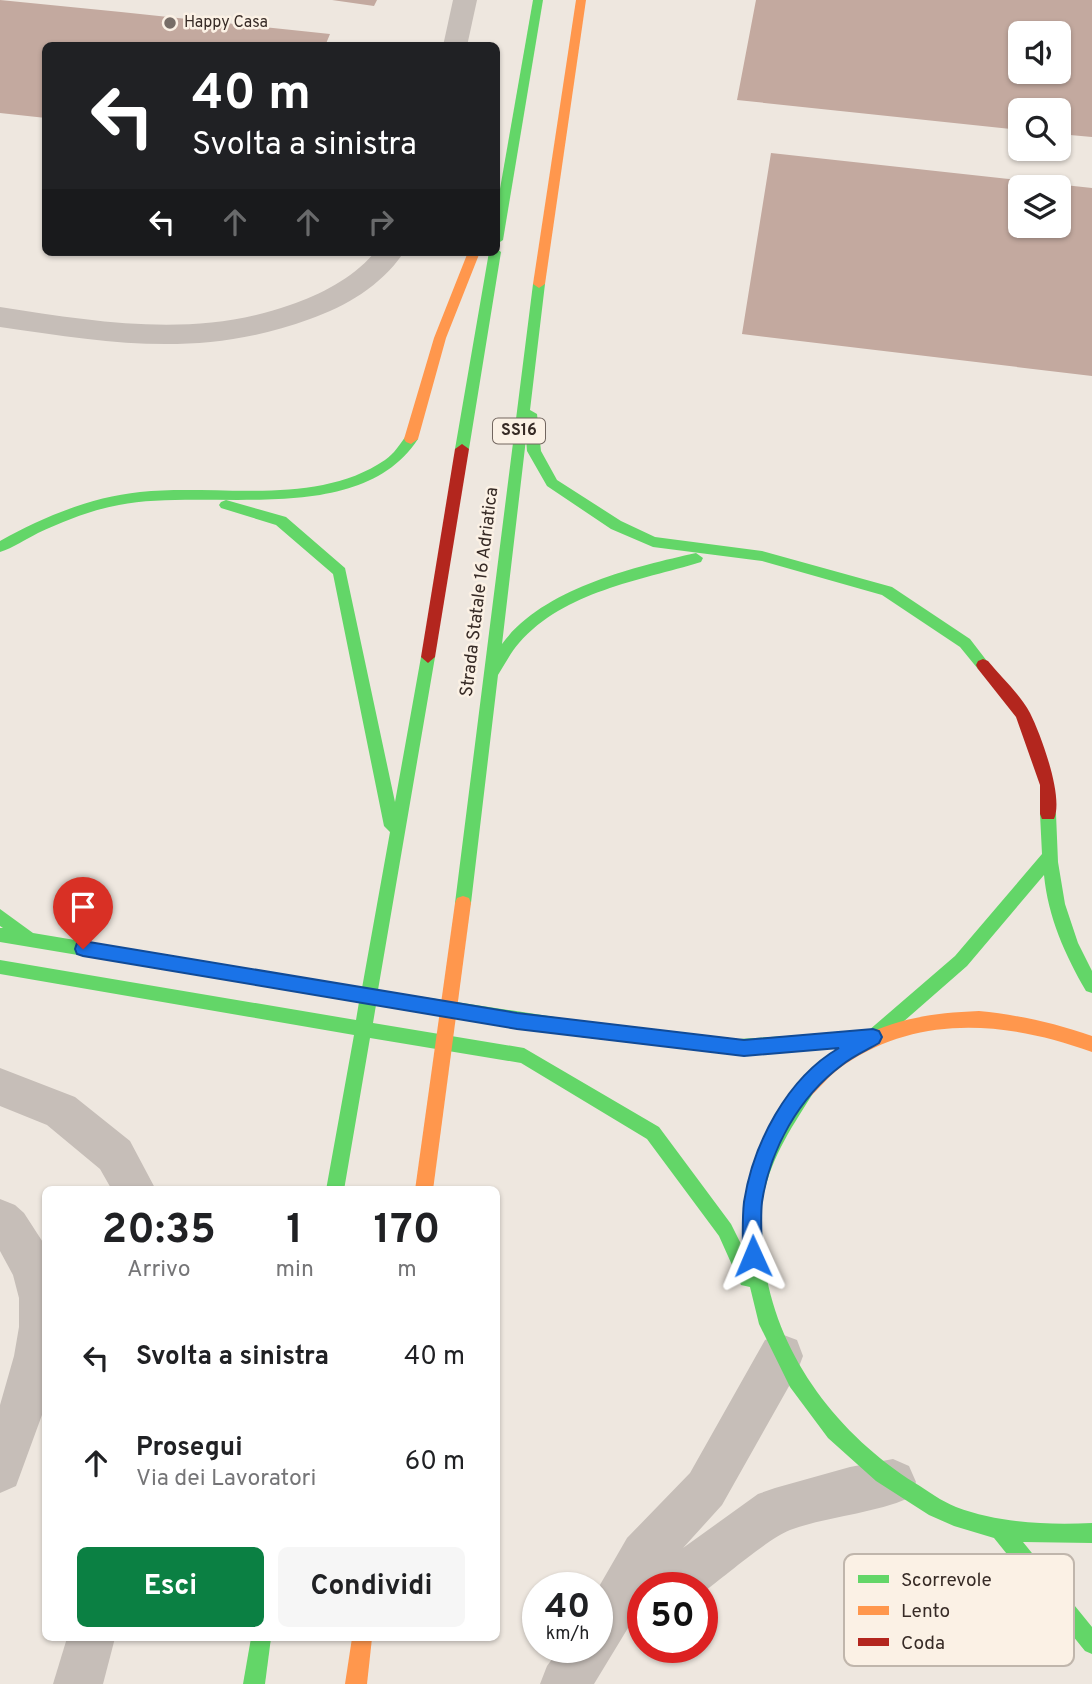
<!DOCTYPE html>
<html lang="it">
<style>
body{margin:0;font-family:Overpass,sans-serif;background:#f6f6f6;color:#202124;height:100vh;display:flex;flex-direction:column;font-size:26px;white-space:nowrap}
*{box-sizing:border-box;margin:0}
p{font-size:23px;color:#757577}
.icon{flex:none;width:38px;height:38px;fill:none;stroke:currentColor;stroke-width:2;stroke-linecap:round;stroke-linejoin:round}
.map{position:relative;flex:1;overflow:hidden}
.sheet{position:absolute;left:42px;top:1186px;width:458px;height:455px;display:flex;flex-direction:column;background:#fff;border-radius:10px;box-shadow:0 2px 5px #0004}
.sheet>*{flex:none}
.hud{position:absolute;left:42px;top:42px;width:458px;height:214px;border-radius:10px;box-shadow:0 2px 5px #0004;background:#202124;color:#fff;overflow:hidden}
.tools{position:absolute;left:1008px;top:21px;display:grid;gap:14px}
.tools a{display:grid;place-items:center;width:63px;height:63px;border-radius:10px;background:#fff;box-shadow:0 2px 5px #0004;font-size:35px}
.speed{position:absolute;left:522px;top:1572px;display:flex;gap:14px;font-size:35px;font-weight:700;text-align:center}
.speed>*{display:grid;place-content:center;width:91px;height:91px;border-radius:50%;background:#fff;box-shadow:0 2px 5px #0004;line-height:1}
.speed small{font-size:18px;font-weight:400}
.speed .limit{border:10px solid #d22;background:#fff;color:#111}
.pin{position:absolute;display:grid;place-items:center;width:60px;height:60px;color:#fff;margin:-72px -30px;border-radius:50% 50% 50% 0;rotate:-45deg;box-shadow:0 0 7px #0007}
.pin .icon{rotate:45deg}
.me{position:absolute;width:77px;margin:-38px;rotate:359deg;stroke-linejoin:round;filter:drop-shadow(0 0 5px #0008)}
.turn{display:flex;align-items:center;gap:24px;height:147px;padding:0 35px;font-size:32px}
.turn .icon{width:91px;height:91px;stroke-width:2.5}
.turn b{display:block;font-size:49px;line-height:60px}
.lanes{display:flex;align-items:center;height:66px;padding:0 35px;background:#0003;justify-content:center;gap:35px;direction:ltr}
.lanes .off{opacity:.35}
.eta{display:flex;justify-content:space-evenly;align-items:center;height:119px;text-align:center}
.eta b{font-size:42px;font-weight:700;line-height:49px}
.primary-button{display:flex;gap:14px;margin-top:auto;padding:14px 35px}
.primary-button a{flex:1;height:80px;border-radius:10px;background:#0b8043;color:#fff;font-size:28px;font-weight:700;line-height:80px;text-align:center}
.primary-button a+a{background:#f6f6f6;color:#202124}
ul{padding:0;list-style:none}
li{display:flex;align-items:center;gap:21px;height:105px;padding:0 35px}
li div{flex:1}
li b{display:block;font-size:26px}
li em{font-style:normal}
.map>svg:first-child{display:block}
</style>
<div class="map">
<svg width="1092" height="1684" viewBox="0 0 1092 1684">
<rect width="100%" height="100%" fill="#eee7df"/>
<g fill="#c3a99f" fill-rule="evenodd">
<path d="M0,0L121,12L330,34L325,46H46V118L0,113Z"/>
<path d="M332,0H377L374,6Z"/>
<path d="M756,0H1092V137L1059,134V110H1020V130L737,100ZM1020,33H1059V72H1020Z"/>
<path d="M771,153L1092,188V376L742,334ZM1020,187H1059V226H1020Z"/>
</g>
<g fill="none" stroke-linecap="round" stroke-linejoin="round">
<g fill="#c6beb8" fill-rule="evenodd">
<path d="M453,0H477L467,46H443Z"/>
<path d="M375,252H404C382,285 347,306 310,319C200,359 112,343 0,327V307C98,322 195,339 290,305C322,294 353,278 375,252Z"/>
<path d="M0,1068L75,1097L130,1141L156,1190H112L100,1169L47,1125L0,1106Z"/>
<path d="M0,1199L15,1205L24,1213L46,1247V1404L16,1486L0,1493V1405L14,1356L19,1327V1298L13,1275L0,1251Z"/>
<path d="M781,1334L797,1340L803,1356L797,1372L722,1505L683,1548L758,1494L775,1488L850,1467L893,1459L909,1466L916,1482L909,1498C872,1514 829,1516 790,1530C769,1538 723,1578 702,1593V1587H642V1605L594,1684H540L547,1666L561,1647H597V1590L627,1538L690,1473L765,1340Z"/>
<path d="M67,1638H115L103,1684H53Z"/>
</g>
<g fill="#63d668" fill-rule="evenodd">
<path d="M533,0H543L503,240L497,244V206Z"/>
<path d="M497,249L501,252L469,449L462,454L455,449L489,252H497Z"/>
<path d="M539,280L545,284L530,410L537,414L541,451L557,480L621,521L655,537L762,551L892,587L970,639L990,665L983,671L978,669L960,647L882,595L762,561L653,547L611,529L547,486L527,451L526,439L502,644C542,589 633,567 696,553L703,558L701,562C639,581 565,591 519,643C511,652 505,664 498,675L471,903L469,908L463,910L457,908L455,903L533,284Z"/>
<path d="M411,434L418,439C359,529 209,487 119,505C91,510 64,521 38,533C26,539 13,548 0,552V541C43,517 91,497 140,492C219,484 316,507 385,460C394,454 400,444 406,436Z"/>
<path d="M226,500L286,517L345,568L395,802L421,657L428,651L435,657L378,990L581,1021L587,1024L589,1029L587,1034L581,1037L376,1005L373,1023L524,1048L659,1127L731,1224L744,1250V1205L761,1145L800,1083L806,1081L812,1083L815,1089L812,1095C790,1130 768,1162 762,1205C761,1213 762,1223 762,1231C763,1336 828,1428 915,1483C928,1491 941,1501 956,1507C999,1523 1046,1525 1092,1523V1543L1023,1542L1092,1627V1654L1085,1651L994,1538L954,1526L929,1515L876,1481L828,1438L790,1387L759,1324L750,1287L741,1285L719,1236L647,1139L521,1063L370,1038L344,1190H326L354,1035L0,974V960L356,1020L359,1002L0,942V928H3L0,926V909L33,933L362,988L390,832L384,826L333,574L276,525L221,508L219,505L221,502Z"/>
<path d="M1048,807L1054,809L1056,814L1058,862L1065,904L1078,943L1092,971V993L1086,991C1065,955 1048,917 1044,875L967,966L879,1043L867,1046L738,1055L732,1053L729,1047L732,1041L738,1039L868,1031L955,956L1042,854L1040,814L1042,809Z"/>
<path d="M251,1638H271L265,1684H243Z"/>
</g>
<g fill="#ff974d" fill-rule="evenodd">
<path d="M576,0H586L545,284L539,288L533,284Z"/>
<path d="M468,252H480L446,338L418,439L411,444L406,442L404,439L434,338Z"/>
<path d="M463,896L469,898L471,903L433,1190H415L455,903L457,898Z"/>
<path d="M979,1011C1019,1015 1054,1023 1092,1036V1052C1009,1022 920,1013 844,1065C832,1073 822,1085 812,1095L806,1097L800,1095L797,1089L800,1083C857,1029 901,1014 979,1011Z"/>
<path d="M352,1638H372L367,1684H345Z"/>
</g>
<g fill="#b3261e" fill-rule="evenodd">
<path d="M462,444L469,449L435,657L428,663L421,657L455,449Z"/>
<path d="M983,659L988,661C1001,677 1020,694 1030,713C1041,735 1064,797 1054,819H1042L1040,814V785L1016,717L978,669L976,665L978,661Z"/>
<path d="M581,1021L738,1039L744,1041L747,1047L744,1053L738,1055L581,1037L575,1034L573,1029L575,1024Z"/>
</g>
</g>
<path fill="#1a73e8" stroke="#114b97" stroke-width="2" d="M83,941L517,1013L744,1040L873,1029L879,1031L882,1037L879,1043C867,1050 853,1056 842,1065C799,1097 770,1149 762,1202C760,1220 762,1239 762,1256L759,1263L753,1266L746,1263L743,1256C743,1239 742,1219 744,1202C753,1144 787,1078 839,1048L744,1056L517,1029L83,956L77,954L75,949L77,943Z"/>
<circle fill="#776d67" stroke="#fbf1e5" stroke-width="2.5" cx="170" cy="23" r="7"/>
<g text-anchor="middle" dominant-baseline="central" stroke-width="5" stroke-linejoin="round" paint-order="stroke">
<g font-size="16" fill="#372b26" stroke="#fbf1e5" text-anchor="start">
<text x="184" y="23">Happy Casa</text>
</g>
<rect fill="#fbf1e5" stroke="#72665f" stroke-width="2" x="493" y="418.5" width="52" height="25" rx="5"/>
<g font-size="16" font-weight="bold" fill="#372b26">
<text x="519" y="431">SS16</text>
</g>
<g font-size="18" fill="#372b26" stroke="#fbf1e5">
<text transform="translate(480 592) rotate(-83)">Strada Statale 16 Adriatica</text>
</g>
</g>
<rect x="844" y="1554" width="230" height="112" rx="10" fill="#fbf1e5" stroke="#c0b6ac" stroke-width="2"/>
<rect x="858" y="1575" width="31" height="8" fill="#63d668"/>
<rect x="858" y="1606" width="31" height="9" fill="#ff974d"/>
<rect x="858" y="1638" width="31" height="8" fill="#b3261e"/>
<g font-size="19" fill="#372b26">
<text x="901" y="1586">Scorrevole</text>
<text x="901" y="1617">Lento</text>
<text x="901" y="1649">Coda</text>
</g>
</svg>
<div class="tools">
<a><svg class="icon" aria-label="sound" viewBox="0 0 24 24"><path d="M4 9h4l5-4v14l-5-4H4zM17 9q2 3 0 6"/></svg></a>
<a><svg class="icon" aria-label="search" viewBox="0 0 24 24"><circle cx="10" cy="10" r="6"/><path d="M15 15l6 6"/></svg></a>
<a><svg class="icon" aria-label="layers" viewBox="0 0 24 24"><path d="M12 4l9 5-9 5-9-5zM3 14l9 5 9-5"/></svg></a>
</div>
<div class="speed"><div>40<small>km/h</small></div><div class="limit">50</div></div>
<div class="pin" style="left:83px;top:949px;background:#d93025"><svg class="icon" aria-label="arrive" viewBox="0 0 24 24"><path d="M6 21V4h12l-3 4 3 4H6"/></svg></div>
<svg class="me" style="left:753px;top:1256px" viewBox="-20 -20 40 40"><path d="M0-17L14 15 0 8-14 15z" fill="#1a73e8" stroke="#fff" stroke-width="4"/></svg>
<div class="hud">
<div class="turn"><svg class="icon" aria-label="left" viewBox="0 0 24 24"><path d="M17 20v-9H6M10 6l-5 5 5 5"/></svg><div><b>40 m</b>Svolta a sinistra</div></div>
<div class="lanes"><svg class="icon" aria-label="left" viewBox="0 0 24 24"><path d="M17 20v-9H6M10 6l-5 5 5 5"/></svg><svg class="icon off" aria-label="ahead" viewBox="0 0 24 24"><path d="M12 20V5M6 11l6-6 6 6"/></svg><svg class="icon off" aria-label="ahead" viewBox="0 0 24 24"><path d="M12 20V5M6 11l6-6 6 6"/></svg><svg class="icon off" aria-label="right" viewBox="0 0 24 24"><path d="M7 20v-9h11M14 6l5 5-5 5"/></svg></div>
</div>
<section class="sheet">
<div class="eta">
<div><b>20:35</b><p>Arrivo</p></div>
<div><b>1</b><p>min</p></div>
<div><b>170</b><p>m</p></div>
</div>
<ul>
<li><svg class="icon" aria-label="left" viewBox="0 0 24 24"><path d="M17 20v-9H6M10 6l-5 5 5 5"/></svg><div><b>Svolta a sinistra</b></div><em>40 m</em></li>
<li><svg class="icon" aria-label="ahead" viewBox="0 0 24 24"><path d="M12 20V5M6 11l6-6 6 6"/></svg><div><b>Prosegui</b><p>Via dei Lavoratori</p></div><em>60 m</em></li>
</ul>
<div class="primary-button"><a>Esci</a><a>Condividi</a></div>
</section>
</div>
